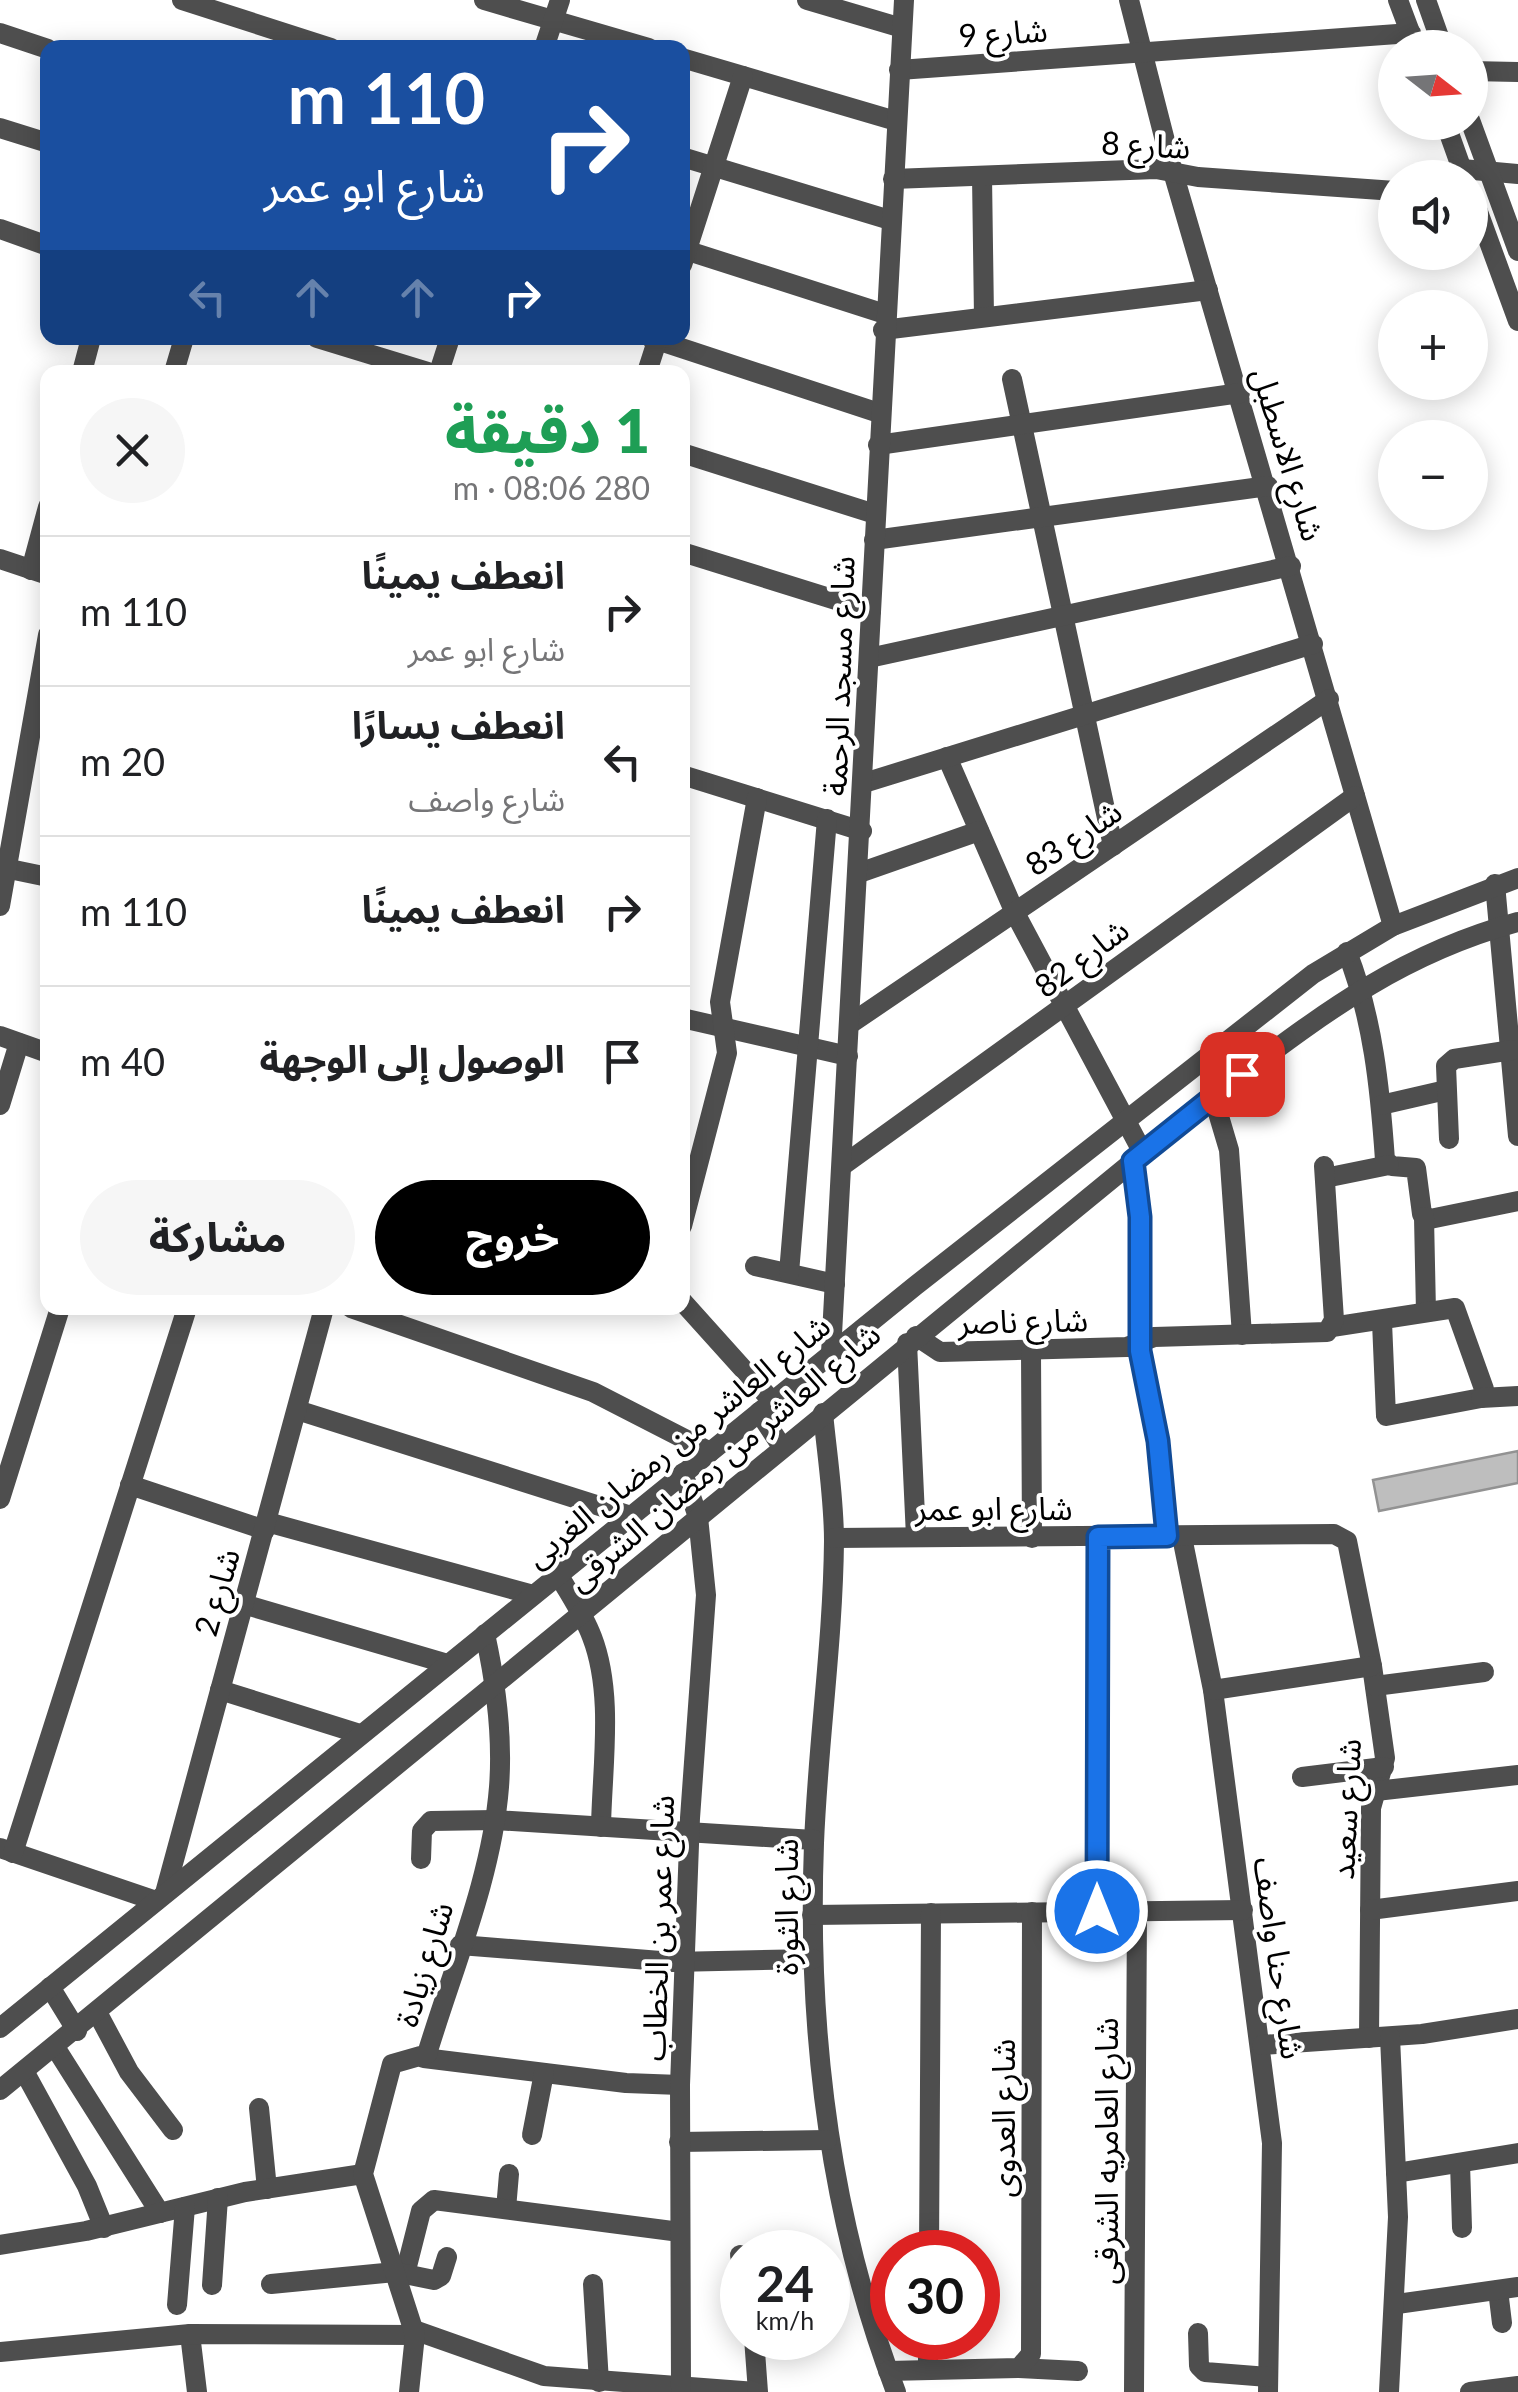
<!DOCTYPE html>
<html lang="ar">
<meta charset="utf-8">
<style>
body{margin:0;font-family:Lato,"Noto Sans Arabic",sans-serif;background:#f6f6f6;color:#202124;direction:rtl;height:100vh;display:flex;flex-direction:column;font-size:38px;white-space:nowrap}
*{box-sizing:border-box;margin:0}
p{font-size:32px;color:#757577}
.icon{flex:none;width:55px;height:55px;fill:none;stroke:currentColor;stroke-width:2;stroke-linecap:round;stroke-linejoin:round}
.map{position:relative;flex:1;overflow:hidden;direction:ltr}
.side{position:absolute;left:40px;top:365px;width:650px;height:950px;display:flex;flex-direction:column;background:#fff;border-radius:20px;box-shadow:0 5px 25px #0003;direction:rtl}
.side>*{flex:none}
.guide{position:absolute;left:40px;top:40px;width:650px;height:305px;border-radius:20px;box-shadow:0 5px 25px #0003;direction:rtl;background:#1a4fa0;color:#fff;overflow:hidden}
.needle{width:65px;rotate:107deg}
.buttons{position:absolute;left:1378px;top:30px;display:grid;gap:20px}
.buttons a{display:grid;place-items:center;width:110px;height:110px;border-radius:50%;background:#fff;box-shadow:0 5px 25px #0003;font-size:50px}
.speed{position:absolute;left:720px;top:2230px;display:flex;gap:20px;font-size:50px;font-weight:700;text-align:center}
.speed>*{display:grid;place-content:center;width:130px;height:130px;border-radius:50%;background:#fff;box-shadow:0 5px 25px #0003;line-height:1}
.speed small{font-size:25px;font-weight:400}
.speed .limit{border:15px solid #d22;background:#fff;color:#111}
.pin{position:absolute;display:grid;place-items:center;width:85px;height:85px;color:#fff;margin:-42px;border-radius:20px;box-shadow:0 5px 15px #0006}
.me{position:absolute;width:110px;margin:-55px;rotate:0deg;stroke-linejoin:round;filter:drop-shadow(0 0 8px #0008)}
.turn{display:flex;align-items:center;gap:35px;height:210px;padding:0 40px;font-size:45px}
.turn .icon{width:130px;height:130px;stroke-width:2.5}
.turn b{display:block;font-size:70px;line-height:85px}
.lanes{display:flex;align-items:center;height:95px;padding:0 40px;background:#0003;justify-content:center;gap:50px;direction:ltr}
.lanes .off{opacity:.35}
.round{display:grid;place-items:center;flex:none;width:105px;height:105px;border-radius:52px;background:#f6f6f6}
.headline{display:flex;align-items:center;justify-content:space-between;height:170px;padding:0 40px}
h1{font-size:60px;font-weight:800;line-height:75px;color:#1e9e55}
.cta{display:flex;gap:20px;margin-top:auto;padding:20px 40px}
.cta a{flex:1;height:115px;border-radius:60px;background:#000;color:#fff;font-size:40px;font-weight:800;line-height:115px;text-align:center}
.cta a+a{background:#f6f6f6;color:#202124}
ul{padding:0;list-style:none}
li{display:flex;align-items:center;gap:30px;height:150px;padding:0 40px;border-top:2px solid #e0e0e0}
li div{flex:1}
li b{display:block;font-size:38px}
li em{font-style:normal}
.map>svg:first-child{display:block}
</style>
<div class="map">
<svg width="1518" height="2392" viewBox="0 0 1518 2392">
<rect width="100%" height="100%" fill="#fff"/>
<path fill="#bebebe" stroke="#929292" stroke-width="2.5" d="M1518,1451V1483L1379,1511L1373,1480Z"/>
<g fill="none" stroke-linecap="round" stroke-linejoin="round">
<g stroke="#4e4e4e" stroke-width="20">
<path d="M182,0L331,48"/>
<path d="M484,0L649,48"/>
<path d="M807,0L902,28"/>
<path d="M1129,0L1173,172L1393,926"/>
<path d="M0,33L48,49"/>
<path d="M544,48L560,0"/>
<path d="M682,58L896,121"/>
<path d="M899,70L1411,33"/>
<path d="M1470,71L1518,72"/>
<path d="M0,128L48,143"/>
<path d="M682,157L890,220"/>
<path d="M1462,169L1518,174"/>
<path d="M982,176L984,317"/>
<path d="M893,179L1156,169L1198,177L1395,191"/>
<path d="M0,229L48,246"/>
<path d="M682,249L885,314"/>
<path d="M682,265L743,76"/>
<path d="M883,330L1208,290"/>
<path d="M317,338L428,372"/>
<path d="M651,338L879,413"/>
<path d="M82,372L91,338"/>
<path d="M174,372L184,338"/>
<path d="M439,372L450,338"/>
<path d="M647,372L658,338"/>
<path d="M1012,379L1113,846"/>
<path d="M878,445L1240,393"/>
<path d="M682,453L875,514"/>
<path d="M874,540L1268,486"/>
<path d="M682,552L871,611"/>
<path d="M0,559L48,575"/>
<path d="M31,570L48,507"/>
<path d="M869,658L1291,566"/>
<path d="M947,757L1015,913L1143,1153"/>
<path d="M682,775L862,831"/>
<path d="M864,783L1313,644"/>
<path d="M0,867L48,877"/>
<path d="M859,873L979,831"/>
<path d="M1495,884L1518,1136"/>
<path d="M0,906L48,635"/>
<path d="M1347,952C1373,1018 1380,1088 1385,1160L1392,1166L1416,1168L1422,1214L1430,1219L1518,1201"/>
<path d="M682,1018L848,1056"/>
<path d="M850,1024L1329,699"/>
<path d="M0,1036L48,1053"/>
<path d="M1213,1096L1229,1150L1242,1335"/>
<path d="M0,1105L19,1043"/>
<path d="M1381,1105L1446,1090"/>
<path d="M1449,1139L1446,1066L1454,1059L1512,1050"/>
<path d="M1133,1161L1140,1217V1351L1158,1441L1167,1536"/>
<path d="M842,1166L1355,796"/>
<path d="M1325,1178L1389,1165"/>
<path d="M1424,1217L1426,1312"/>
<path d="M682,1226L727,1053L720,1002L757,798"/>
<path d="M755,1266L835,1284"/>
<path d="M789,1273L827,819"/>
<path d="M682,1301L772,1401"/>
<path d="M351,1308L593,1392L710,1452"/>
<path d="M1332,1327L1455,1308L1484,1389L1481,1398L1386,1416L1382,1322"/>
<path d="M916,1336L940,1352L1127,1347L1154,1337L1327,1332L1334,1320L1324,1166"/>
<path d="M907,1343L916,1537"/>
<path d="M1031,1352L1032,1538"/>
<path d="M831,1353L904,0"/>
<path d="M1481,1398L1518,1396"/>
<path d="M297,1410L631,1516"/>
<path d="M823,1413C827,1455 834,1498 834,1541C833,1642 818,1742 814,1843C807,2030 829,2216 896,2392"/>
<path d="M130,1485L265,1530"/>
<path d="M0,1499L60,1308"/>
<path d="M267,1522L533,1595"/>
<path d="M1182,1537L1213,1690L1272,2143L1268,2392"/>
<path d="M834,1538L1334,1534L1347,1541L1372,1666L1385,1758L1371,1808L1369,2038"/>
<path d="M558,1574C570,1595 584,1615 592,1637C614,1694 602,1767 601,1827"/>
<path d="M243,1604L448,1664"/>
<path d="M1375,1686L1484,1672"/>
<path d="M220,1690L360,1734"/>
<path d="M1213,1690L1372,1666"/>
<path d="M1302,1777L1384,1767"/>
<path d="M1376,1791L1518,1775"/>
<path d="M0,1848L156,1901"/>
<path d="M13,1853L187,1308"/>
<path d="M421,1859L422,1831L431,1821L495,1820L814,1840"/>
<path d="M165,1893L324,1308"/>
<path d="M1370,1910L1518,1891"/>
<path d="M1097,1911V1537"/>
<path d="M812,1915L1243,1910"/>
<path d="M460,1945L673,1962L813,1959"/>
<path d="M98,2014L129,2072L173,2130"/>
<path d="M1262,2045L1422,2034L1518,2019"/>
<path d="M55,2047L160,2213"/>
<path d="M424,2058L626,2083L680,2085"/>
<path d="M24,2071L87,2186L104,2228"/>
<path d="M259,2108L267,2189"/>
<path d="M532,2135L544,2073"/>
<path d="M679,2142L827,2140"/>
<path d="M1460,2163L1462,2228"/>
<path d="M1396,2173L1518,2153"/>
<path d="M506,2209L509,2174"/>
<path d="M0,2245L86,2231L245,2192L363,2174"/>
<path d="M929,2252L931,1913"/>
<path d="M740,2255L742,2266"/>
<path d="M405,2274L421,2211L434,2200L680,2232"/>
<path d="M271,2284L395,2272L434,2280L441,2276L447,2257"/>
<path d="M593,2284L599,2382"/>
<path d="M212,2285L218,2198"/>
<path d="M1498,2290L1502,2323"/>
<path d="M1397,2304L1518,2287"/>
<path d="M177,2305L185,2207"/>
<path d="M414,2330L544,2376L756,2392"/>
<path d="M1198,2333L1199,2366L1205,2372L1268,2377"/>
<path d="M190,2334L197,2392"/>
<path d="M754,2338L758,2392"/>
<path d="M0,2352L190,2334L415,2335"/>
<path d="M928,2368V2338"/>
<path d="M1019,2368L1078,2371"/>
<path d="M888,2371L1019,2368L1031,2354L1032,1912"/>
<path d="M681,2388L680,2085L690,1818L706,1595L698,1517L683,1473"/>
<path d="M409,2392L415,2335L363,2174L392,2064L427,2054C453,1968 492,1877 499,1787C503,1735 496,1684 485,1634"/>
<path d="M1134,2392L1137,1911"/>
<path d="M1389,2392L1398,2217L1390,2037"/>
<path d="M1470,2392L1518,2386"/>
</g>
<g stroke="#4e4e4e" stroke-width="20">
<path d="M1398,0L1416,48"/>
<path d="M1426,0L1443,48"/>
<path d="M1470,120L1518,251"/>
<path d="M1445,122L1465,178"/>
<path d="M1470,190L1518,321"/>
<path d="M759,1412L782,1447"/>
<path d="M50,1987L77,2031"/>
<path d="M0,2028L915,1286L1313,974L1393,926L1518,878"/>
<path d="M0,2090L1213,1096C1314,1021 1393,956 1518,922"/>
</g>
</g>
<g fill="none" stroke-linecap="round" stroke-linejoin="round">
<defs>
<path id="route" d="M1097,1911L1098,1537L1167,1536L1158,1441L1140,1351V1217L1133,1161L1242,1074"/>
</defs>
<use href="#route" stroke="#114b97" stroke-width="25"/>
<use href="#route" stroke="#1a73e8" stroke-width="18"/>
</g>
<g text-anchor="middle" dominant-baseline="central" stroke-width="8" stroke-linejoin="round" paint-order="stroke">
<g font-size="32" fill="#000" stroke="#fff">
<text transform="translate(1003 32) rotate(-4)">شارع 9</text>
<text transform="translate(1146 144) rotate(3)">شارع 8</text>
<text transform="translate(1289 454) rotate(73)">شارع الاسطبل</text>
<text transform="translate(838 676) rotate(-88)">شارع مسجد الرحمة</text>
<text transform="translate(1073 837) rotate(-34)">شارع 83</text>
<text transform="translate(1081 957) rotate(-37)">شارع 82</text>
<text transform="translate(1023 1320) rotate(-1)">شارع ناصر</text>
<text transform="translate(677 1440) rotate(-39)">شارع العاشر من رمضان الغربى</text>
<text transform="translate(723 1456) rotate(-40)">شارع العاشر من رمضان الشرقى</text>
<text x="994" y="1507">شارع ابو عمر</text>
<text transform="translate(216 1592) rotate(-74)">شارع 2</text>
<text transform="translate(1345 1809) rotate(-87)">شارع سعيد</text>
<text transform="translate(785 1907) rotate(-90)">شارع الثورة</text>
<text transform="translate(657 1928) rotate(-88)">شارع عمر بن الخطاب</text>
<text transform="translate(1280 1958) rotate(82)">شارع حنا واصف</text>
<text transform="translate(423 1964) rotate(-73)">شارع زيادة</text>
<text transform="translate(1002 2118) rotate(-90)">شارع العدوى</text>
<text transform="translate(1105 2151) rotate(-90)">شارع العامريه الشرقى</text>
</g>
</g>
</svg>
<div class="buttons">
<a><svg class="needle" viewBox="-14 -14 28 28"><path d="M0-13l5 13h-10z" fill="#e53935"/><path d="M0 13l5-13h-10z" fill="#757577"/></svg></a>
<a><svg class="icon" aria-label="sound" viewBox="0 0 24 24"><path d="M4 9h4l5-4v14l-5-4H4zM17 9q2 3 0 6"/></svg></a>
<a>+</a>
<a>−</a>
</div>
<div class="speed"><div>24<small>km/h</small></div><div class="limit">30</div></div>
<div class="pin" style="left:1242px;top:1074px;background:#d93025"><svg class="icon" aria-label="arrive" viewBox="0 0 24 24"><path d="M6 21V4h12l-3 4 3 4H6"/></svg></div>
<svg class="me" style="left:1097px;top:1911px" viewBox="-20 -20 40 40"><circle r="17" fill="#1a73e8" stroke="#fff" stroke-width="3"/><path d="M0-11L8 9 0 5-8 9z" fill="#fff"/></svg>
<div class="guide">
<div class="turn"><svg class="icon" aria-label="right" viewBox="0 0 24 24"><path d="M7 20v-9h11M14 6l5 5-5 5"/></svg><div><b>110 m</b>شارع ابو عمر</div></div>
<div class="lanes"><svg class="icon off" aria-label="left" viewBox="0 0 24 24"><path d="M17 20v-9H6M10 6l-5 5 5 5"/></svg><svg class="icon off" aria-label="ahead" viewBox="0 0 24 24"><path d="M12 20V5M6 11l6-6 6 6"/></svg><svg class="icon off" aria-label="ahead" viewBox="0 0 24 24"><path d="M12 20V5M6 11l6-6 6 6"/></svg><svg class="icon" aria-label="right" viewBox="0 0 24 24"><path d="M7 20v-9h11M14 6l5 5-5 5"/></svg></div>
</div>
<section class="side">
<div class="headline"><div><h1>1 دقيقة</h1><p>280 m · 08:06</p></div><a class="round"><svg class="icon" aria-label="close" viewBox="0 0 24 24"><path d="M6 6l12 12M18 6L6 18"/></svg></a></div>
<ul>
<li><svg class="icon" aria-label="right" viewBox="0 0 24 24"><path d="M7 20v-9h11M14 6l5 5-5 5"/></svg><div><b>انعطف يمينًا</b><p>شارع ابو عمر</p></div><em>110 m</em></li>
<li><svg class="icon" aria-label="left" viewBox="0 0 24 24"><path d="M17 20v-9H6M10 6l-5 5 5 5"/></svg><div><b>انعطف يسارًا</b><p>شارع واصف</p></div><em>20 m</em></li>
<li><svg class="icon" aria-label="right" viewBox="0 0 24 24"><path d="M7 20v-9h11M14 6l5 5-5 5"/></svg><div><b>انعطف يمينًا</b></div><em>110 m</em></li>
<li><svg class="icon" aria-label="arrive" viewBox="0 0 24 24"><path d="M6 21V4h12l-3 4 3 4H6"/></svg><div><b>الوصول إلى الوجهة</b></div><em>40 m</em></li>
</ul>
<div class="cta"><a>خروج</a><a>مشاركة</a></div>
</section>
</div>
